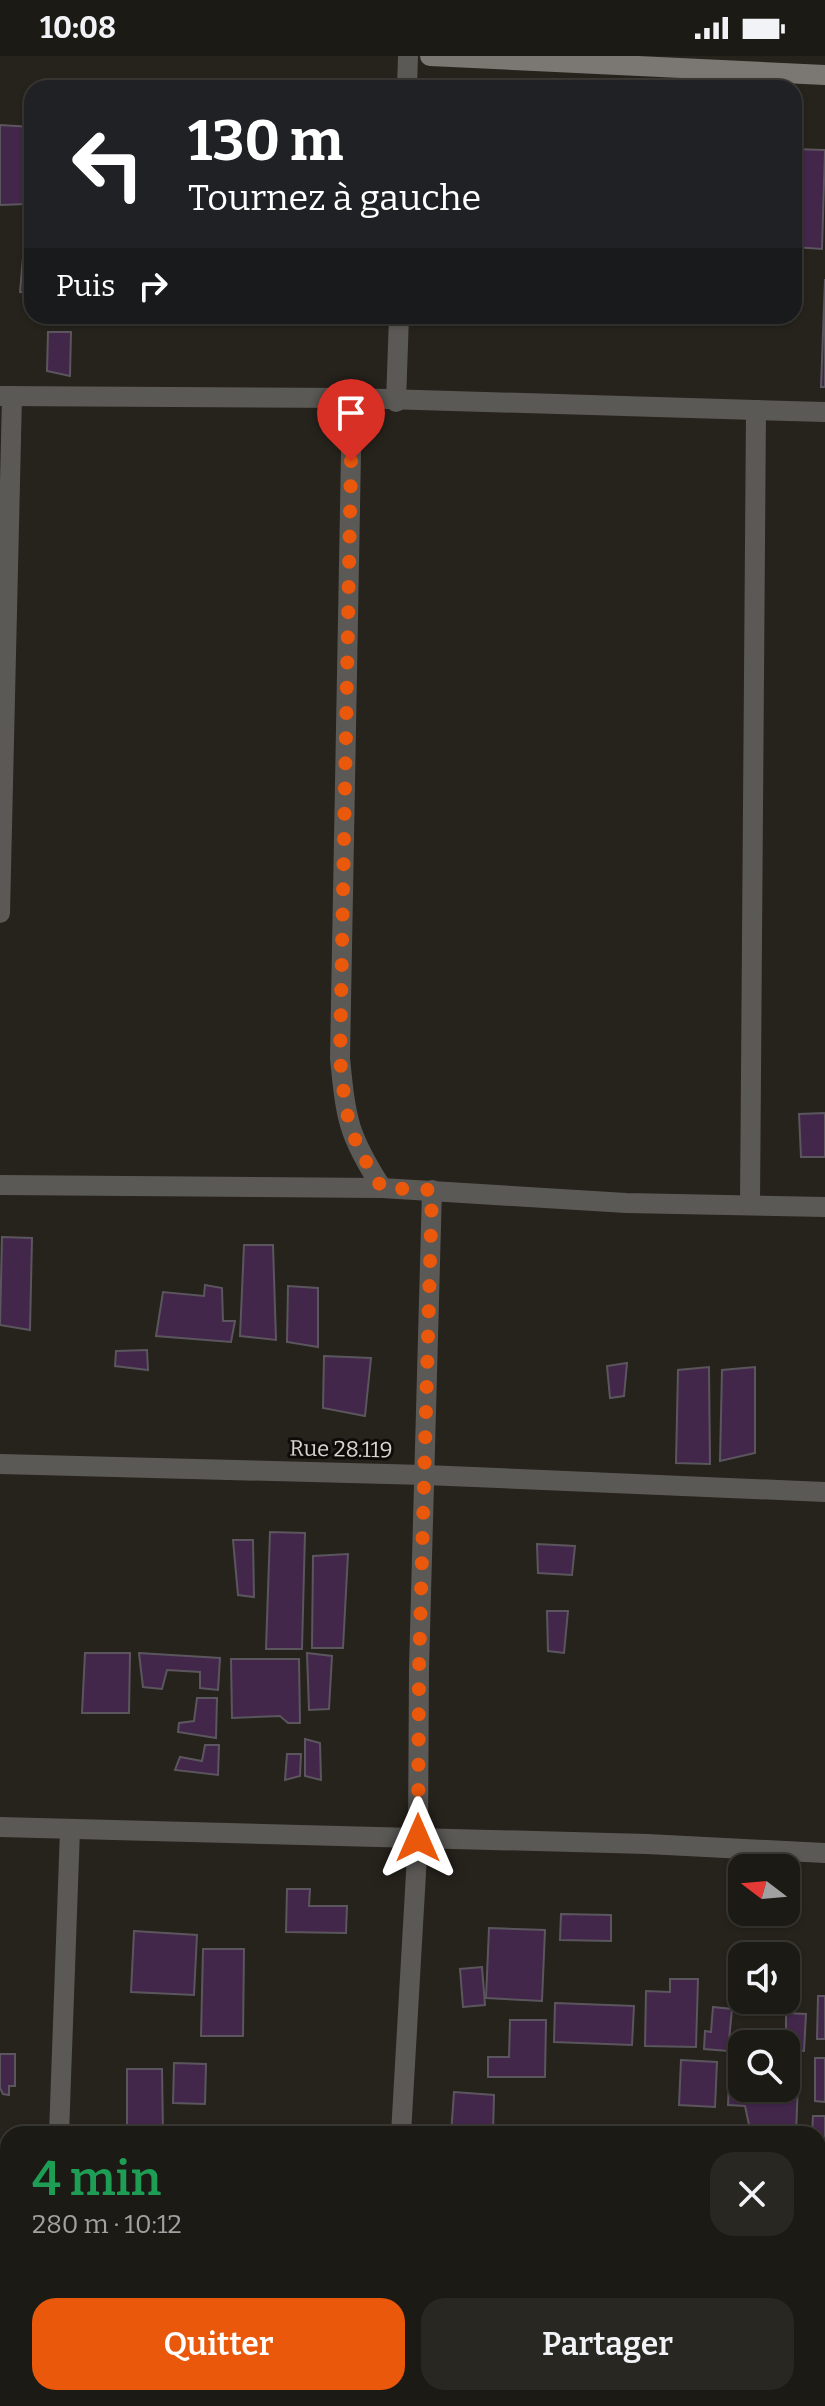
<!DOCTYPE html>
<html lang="fr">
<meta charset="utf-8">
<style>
body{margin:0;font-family:Bitter,serif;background:#292722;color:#f1f3f6;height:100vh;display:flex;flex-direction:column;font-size:30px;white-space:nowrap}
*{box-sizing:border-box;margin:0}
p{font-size:26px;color:#a0a1a0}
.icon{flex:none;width:44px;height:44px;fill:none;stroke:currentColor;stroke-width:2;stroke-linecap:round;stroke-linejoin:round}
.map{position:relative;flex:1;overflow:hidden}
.side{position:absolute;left:0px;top:2070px;width:826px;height:280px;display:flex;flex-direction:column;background:#1c1a15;border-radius:24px 24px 0 0;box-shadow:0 2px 6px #0004,0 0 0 2px #3a3834}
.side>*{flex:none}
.banner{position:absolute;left:24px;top:24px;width:778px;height:244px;border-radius:24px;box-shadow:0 2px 6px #0004,0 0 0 2px #3a3834;background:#202124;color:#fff;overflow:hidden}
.needle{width:52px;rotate:286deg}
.fabs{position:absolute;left:728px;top:1798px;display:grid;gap:16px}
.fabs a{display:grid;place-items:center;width:72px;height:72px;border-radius:16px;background:#1c1a15;box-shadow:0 2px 6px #0004,0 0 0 2px #3a3834;font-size:40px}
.pin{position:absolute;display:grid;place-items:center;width:68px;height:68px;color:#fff;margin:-82px -34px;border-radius:50% 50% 50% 0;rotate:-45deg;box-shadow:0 0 8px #0007}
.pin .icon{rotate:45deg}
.me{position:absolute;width:88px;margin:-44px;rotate:0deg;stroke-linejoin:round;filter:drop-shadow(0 0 6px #0008)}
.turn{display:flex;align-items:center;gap:28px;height:168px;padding:0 32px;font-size:36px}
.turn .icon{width:104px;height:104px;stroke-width:2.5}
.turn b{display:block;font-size:56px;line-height:68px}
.then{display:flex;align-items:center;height:76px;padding:0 32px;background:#0003;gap:16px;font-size:30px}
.round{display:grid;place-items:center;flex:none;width:84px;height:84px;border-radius:24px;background:#292722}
.headline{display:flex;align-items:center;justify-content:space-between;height:136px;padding:0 32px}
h1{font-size:48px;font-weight:600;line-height:60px;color:#1e9e55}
.action{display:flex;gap:16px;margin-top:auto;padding:16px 32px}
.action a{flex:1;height:92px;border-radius:24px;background:#ea580c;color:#fff;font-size:32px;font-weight:600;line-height:92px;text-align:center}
.action a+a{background:#292722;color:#f1f3f6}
.status{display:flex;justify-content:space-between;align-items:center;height:56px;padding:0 40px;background:#1c1a15;direction:ltr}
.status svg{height:22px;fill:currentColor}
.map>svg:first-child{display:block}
</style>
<div class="status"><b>10:08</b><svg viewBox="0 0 49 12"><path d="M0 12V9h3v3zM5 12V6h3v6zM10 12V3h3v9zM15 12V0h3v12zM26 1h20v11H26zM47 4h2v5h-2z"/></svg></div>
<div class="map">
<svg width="825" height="2350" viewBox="0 0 825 2350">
<rect width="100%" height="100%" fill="#26221c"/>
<g fill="#42274b" stroke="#5b565d" stroke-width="2">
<path d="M0,69L32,71L26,148L0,149Z"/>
<path d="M794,93L825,94L822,193L794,191Z"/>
<path d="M24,190L32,191V237L20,236Z"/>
<path d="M825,223V331H821Z"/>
<path d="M75,260H93V265L75,266Z"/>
<path d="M48,276H71L70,320L47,315Z"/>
<path d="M825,1057V1101H801L799,1058Z"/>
<path d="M2,1181L32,1182L30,1274L0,1269Z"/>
<path d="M244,1189H273L276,1284L240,1280Z"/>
<path d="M205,1229L222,1232L223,1265H235L231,1286L156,1280L163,1236L204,1240Z"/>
<path d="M288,1230L318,1232V1291L287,1286Z"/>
<path d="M147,1294L148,1314L115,1310L116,1295Z"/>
<path d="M324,1300L371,1302L365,1360L323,1352Z"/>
<path d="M627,1307L624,1340L610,1342L607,1310Z"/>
<path d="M709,1311L710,1408L676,1407L678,1314Z"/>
<path d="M755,1311V1397L720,1405L722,1314Z"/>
<path d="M270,1476L305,1477L302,1593H266Z"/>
<path d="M233,1484H253L254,1541L238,1539Z"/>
<path d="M537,1488L575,1490L572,1519L538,1517Z"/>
<path d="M348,1498L343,1592H312L313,1500Z"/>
<path d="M547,1555H568L564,1597L548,1595Z"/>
<path d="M85,1597H130L129,1657H82Z"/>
<path d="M139,1597L220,1602L218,1634L200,1632V1616L167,1614L162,1633L143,1631Z"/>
<path d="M307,1597L332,1600L329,1653L309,1654Z"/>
<path d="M231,1603H299L300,1667H288L280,1660L232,1662Z"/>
<path d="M197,1642H217L216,1682L178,1676L179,1667L194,1665Z"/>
<path d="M305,1683L320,1687L321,1724L305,1720Z"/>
<path d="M205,1689H219L218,1719L175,1714L180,1701L202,1705Z"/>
<path d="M287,1698H301L300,1720L285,1724Z"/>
<path d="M287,1833H310L309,1850H347L346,1877L286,1876Z"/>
<path d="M561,1858L611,1859V1885L560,1884Z"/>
<path d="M489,1872L545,1874L542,1945L486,1942Z"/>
<path d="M134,1875L197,1879L194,1939L131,1936Z"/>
<path d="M203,1893H244L243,1980H201Z"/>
<path d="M482,1911L485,1949L463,1951L460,1913Z"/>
<path d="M670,1923H698L696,1991L645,1990L646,1935L670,1936Z"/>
<path d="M818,1940H825V1983H817Z"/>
<path d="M555,1947L634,1950L632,1989L554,1986Z"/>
<path d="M713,1951L732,1953L728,1995L704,1993L705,1975L711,1976Z"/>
<path d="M786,1957L806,1958L804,1995L786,1993Z"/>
<path d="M510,1964H546L545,2021H488V2001H509Z"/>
<path d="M0,1998H15V2030H9V2039L3,2038L0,2032Z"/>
<path d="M730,2000H742V2032H786V2002H799L796,2078H751L745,2050L728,2049Z"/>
<path d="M815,2002H825V2046L815,2045Z"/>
<path d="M681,2004L717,2006L715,2051L679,2049Z"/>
<path d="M174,2007L206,2008L205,2048L173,2047Z"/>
<path d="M127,2013H162L163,2078H127Z"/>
<path d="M454,2036L494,2039L493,2078H451Z"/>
<path d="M813,2060H825V2122H818V2078H812Z"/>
<rect x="616" y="2070" width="20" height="8"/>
<path d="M0,2149L8,2150V2213H0Z"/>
<path d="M818,2302H825V2350H769L770,2342H818Z"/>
<path d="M95,2342H155L154,2350H94Z"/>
<rect x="252" y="2342" width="80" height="8"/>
<rect x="359" y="2342" width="41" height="8"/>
<path d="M450,2342H500V2350H449Z"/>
<path d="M515,2342H562L561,2346L514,2345Z"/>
<path d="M600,2342H674L673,2350H599Z"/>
</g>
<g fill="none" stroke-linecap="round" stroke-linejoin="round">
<g stroke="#5b5956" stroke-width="20">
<path d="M407,32L408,0"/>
<path d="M0,340L352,342L825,356"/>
<path d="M352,342L340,1002C346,1064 348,1079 382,1132"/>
<path d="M396,346L399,260"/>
<path d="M0,857L12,340"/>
<path d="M0,1129L382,1132L626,1147L825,1151"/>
<path d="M750,1149L756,354"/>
<path d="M0,1408L425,1419L825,1436"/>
<path d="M0,1771L647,1788L825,1797"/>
<path d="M59,2078L70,1774"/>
<path d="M401,2078L418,1782L419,1612L432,1134"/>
<path d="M818,2151H825"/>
<path d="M39,2350L40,2342"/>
</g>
<path stroke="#7b7772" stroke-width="20" d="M430,0L825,19"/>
</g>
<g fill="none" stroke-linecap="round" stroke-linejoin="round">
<path stroke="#ea580c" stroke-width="14" stroke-dasharray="0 25.2" d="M351,405L340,1002C346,1064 348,1079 382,1132L432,1134L419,1612L418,1782"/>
</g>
<g text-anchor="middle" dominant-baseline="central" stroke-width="6" stroke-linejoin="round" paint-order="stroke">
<g font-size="22" fill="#d8d5d1" stroke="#0e0c09">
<text transform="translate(341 1393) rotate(1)">Rue 28.119</text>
</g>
</g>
</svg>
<div class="fabs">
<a><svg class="needle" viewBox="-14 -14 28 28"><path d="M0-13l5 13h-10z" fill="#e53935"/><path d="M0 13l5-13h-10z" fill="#a0a1a0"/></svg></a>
<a><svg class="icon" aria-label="sound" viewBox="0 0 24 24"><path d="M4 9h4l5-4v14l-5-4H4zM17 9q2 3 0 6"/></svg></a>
<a><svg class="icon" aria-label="search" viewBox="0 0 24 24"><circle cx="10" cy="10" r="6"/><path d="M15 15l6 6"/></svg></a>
</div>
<div class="pin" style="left:351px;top:405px;background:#d93025"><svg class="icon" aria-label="arrive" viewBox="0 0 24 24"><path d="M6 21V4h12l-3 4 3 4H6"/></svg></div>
<svg class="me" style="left:418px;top:1782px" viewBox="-20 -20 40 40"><path d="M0-17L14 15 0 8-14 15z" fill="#ea580c" stroke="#fff" stroke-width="4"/></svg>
<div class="banner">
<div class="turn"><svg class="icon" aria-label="left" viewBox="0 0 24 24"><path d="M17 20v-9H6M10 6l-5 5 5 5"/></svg><div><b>130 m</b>Tournez à gauche</div></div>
<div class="then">Puis<svg class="icon" aria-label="right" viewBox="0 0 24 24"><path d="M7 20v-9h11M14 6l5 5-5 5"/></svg></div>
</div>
<section class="side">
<div class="headline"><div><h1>4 min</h1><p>280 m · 10:12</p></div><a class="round"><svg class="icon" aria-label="close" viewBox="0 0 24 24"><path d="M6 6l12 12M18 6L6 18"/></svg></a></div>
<div class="action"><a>Quitter</a><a>Partager</a></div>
</section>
</div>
